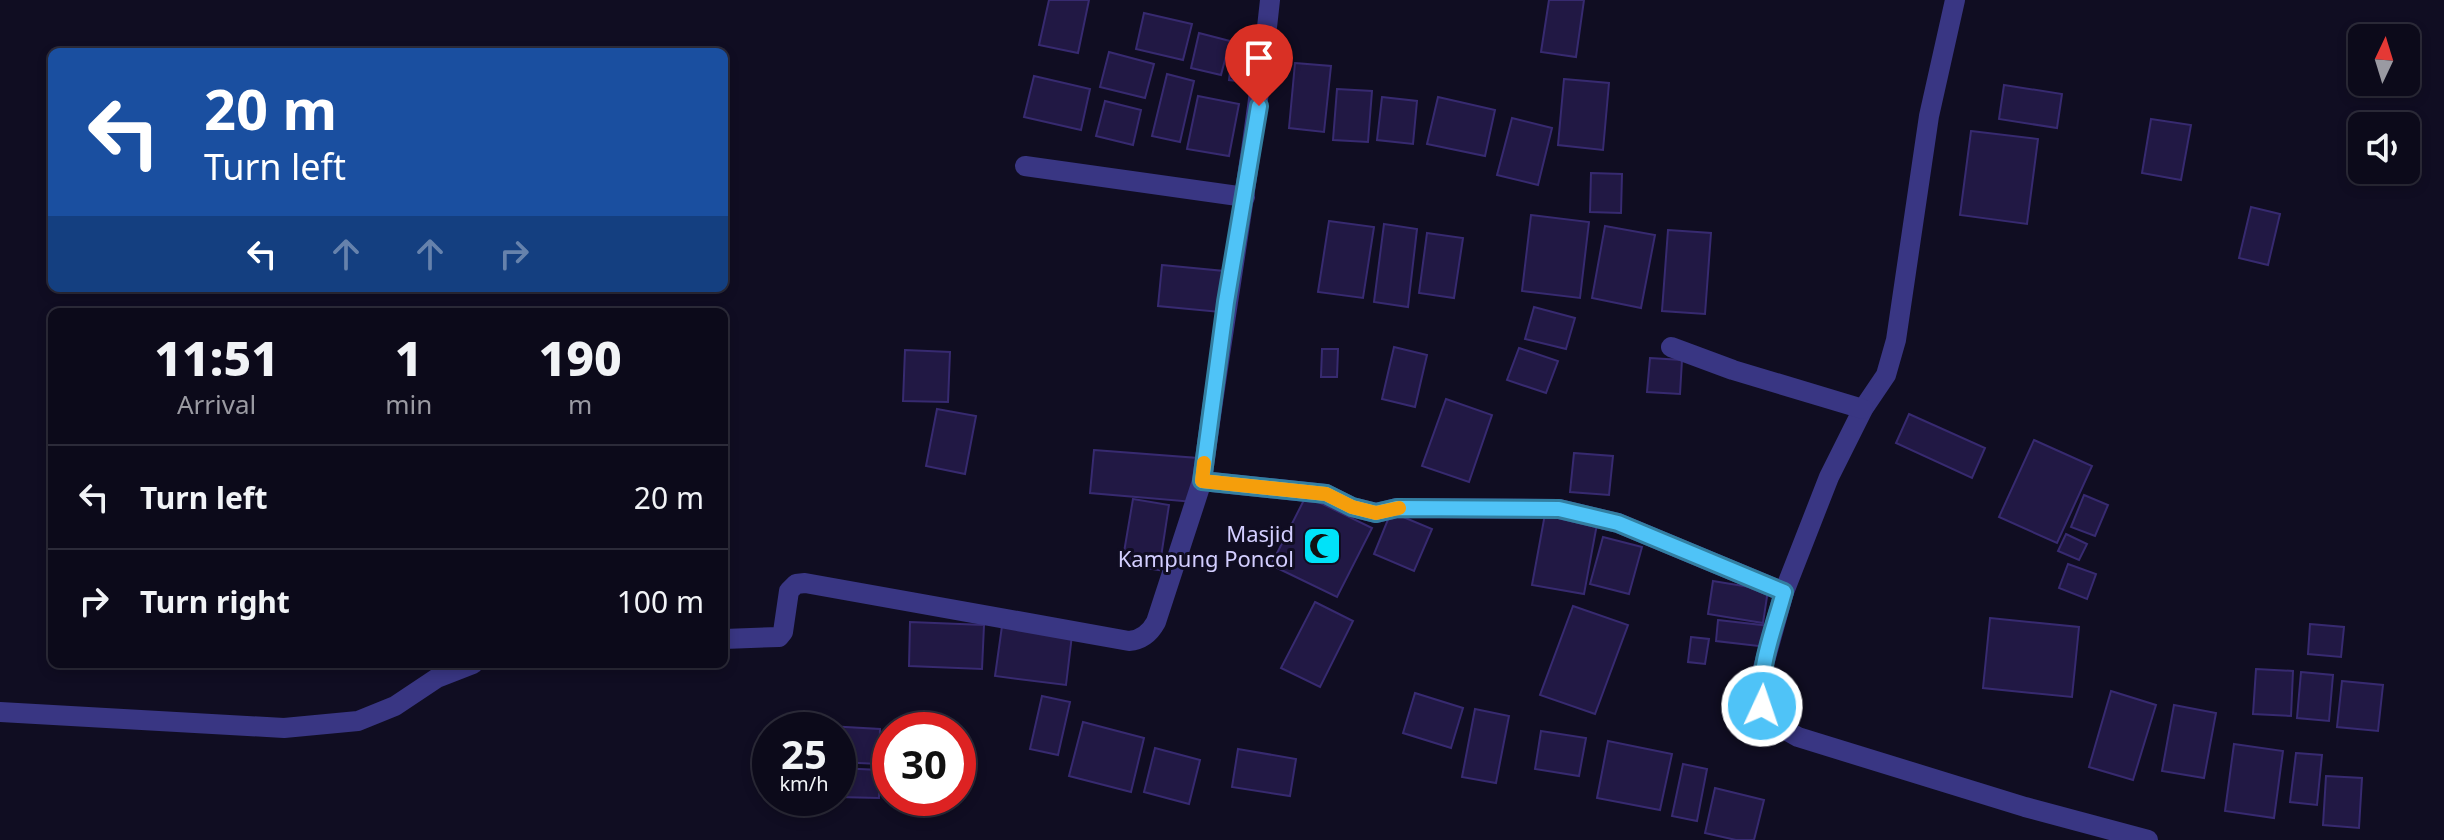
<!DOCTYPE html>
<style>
body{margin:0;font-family:"Noto Sans",sans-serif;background:#151323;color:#f1f3f6;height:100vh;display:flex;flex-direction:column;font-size:30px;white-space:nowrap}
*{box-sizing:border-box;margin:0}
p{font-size:26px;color:#9a9aa2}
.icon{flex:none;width:44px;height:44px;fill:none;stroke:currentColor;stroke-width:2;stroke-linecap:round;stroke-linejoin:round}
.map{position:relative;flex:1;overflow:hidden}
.sheet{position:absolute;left:48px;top:308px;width:680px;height:360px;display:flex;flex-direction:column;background:#0c0a1a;border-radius:12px;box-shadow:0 4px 12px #0003,0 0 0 2px #2c2b39}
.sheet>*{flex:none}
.guide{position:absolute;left:48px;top:48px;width:680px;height:244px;border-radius:12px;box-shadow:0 4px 12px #0003,0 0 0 2px #2c2b39;background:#1a4fa0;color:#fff;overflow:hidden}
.needle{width:52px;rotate:4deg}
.controls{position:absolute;left:2348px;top:24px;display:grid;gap:16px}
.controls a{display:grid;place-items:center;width:72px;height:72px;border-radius:12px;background:#0c0a1a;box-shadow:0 4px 12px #0003,0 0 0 2px #2c2b39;font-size:40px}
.speed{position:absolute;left:752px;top:712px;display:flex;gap:16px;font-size:40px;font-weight:700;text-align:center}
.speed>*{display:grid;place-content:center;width:104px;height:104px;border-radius:50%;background:#0c0a1a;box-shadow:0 4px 12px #0003,0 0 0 2px #2c2b39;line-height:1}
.speed small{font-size:20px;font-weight:400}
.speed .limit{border:12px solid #d22;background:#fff;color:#111}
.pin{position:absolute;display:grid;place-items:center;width:68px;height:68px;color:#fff;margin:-82px -34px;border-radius:50% 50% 50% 0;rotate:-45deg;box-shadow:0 0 8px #0007}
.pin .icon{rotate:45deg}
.me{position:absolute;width:88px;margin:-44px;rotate:3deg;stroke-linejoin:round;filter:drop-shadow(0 0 6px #0008)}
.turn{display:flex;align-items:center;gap:28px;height:168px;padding:0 24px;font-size:36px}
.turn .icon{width:104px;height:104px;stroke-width:2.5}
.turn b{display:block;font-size:56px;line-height:68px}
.lanes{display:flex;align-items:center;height:76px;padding:0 24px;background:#0003;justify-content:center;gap:40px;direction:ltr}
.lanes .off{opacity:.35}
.eta{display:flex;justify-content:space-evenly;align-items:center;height:136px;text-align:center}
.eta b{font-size:48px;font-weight:800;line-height:56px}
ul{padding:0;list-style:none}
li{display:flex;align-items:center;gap:24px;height:104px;padding:0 24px;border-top:2px solid #2c2b39}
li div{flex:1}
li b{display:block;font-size:30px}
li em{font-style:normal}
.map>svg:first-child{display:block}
</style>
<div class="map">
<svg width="2444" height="840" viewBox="0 0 2444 840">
<rect width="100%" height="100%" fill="#100d22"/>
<g fill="#211844" stroke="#372a70" stroke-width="2">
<path d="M1049,0H1089L1078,53L1039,45Z"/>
<path d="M1549,0H1584L1576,57L1541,52Z"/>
<path d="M1144,13L1192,24L1183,60L1136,49Z"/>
<path d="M1199,33L1230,41L1221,75L1191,68Z"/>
<path d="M1233,46L1258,49L1255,83L1229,80Z"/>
<path d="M1109,52L1154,64L1145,98L1100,87Z"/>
<path d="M1295,63L1331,66L1324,132L1289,128Z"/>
<path d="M1167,74L1194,81L1180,142L1152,136Z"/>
<path d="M1034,76L1090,89L1081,130L1024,117Z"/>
<path d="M1564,79L1609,83L1603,150L1558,145Z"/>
<path d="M2004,85L2062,94L2057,128L1999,119Z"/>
<path d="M1337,89L1372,91L1368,142L1333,140Z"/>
<path d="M1198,96L1239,104L1229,156L1187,149Z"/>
<path d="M1382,97L1417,101L1413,144L1377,140Z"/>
<path d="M1438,97L1495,110L1485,156L1427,144Z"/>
<path d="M1105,101L1141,110L1133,145L1096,136Z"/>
<path d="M1512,118L1552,128L1538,185L1497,175Z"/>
<path d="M2151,119L2191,125L2181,180L2142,173Z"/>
<path d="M1971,131L2038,139L2027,224L1960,215Z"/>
<path d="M1591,173L1622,174L1621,213L1590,212Z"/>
<path d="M2251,207L2280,214L2268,265L2239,258Z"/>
<path d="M1531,215L1589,222L1580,298L1522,291Z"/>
<path d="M1329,221L1374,227L1363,298L1318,292Z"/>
<path d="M1384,224L1417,229L1408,307L1374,302Z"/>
<path d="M1605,226L1655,235L1641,308L1592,298Z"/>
<path d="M1668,230L1711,233L1705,314L1662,311Z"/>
<path d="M1427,233L1463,238L1454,298L1419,293Z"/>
<path d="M1162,265L1224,271L1220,312L1158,306Z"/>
<path d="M1534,307L1575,318L1566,349L1525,339Z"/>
<path d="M1394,347L1427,355L1415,407L1382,399Z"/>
<path d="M1519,348L1558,361L1546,393L1507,380Z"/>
<path d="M1322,349H1338L1337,377H1321Z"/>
<path d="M905,350L950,352L948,402L903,401Z"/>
<path d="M1650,358L1682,360L1680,394L1647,392Z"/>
<path d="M1446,399L1492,415L1469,482L1422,466Z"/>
<path d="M937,409L976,416L965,474L926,466Z"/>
<path d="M1909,414L1985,448L1972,478L1896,443Z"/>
<path d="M2034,440L2092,466L2057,543L1999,517Z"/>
<path d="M1094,450L1198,458L1194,502L1090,493Z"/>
<path d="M1574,453L1613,456L1609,495L1570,492Z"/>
<path d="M2084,495L2108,505L2095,536L2071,527Z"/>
<path d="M1306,496L1372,528L1337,597L1271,565Z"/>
<path d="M1133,499L1169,505L1159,570L1122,564Z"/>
<path d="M1391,512L1432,529L1414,571L1374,554Z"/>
<path d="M1545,514L1597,524L1584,594L1532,585Z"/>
<path d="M2066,534L2087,544L2079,560L2058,551Z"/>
<path d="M1603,537L1642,547L1629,594L1590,584Z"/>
<path d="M2068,564L2096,574L2087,599L2059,588Z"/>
<path d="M1713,581L1768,590L1763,623L1708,614Z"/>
<path d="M1315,602L1353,621L1320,687L1281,668Z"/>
<path d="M1573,606L1628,625L1595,714L1540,695Z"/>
<path d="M1990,618L2079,627L2072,697L1983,688Z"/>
<path d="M1718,620L1770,626L1767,647L1716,641Z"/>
<path d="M910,622L984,625L982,669L909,666Z"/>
<path d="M2310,624L2344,627L2341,657L2308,654Z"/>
<path d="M1002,626L1072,635L1066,685L995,676Z"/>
<path d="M1691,637L1709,639L1705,664L1688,662Z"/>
<path d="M2256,669L2293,671L2291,716L2253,714Z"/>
<path d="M2301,672L2333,675L2329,721L2297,718Z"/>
<path d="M2342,681L2383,685L2378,731L2337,727Z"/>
<path d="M2111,691L2156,705L2133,780L2089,767Z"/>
<path d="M1415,693L1463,708L1451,748L1403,733Z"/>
<path d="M1042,696L1070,702L1058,755L1030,749Z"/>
<path d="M2174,705L2216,713L2204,778L2162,771Z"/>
<path d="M1475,709L1509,716L1496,783L1462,777Z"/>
<path d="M1083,722L1144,738L1131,792L1069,776Z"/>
<path d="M828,726L880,729L879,764L838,762V730H828Z"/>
<path d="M1541,731L1586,738L1579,776L1535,769Z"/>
<path d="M1608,741L1672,754L1660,810L1597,798Z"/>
<path d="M2234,744L2283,751L2274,818L2225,811Z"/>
<path d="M1155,748L1200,760L1189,804L1144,792Z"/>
<path d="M1238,749L1296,759L1290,796L1232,787Z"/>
<path d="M2296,753L2322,755L2317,805L2290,802Z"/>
<path d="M1683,764L1707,769L1697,821L1672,816Z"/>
<path d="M838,768L880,770L879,798L838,797Z"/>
<path d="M2326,776L2362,778L2359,828L2323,825Z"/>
<path d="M1715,788L1764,800L1754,840H1736L1705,833Z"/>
</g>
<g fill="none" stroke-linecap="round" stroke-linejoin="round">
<g stroke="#393683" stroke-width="20">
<path d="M1270,0C1253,161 1223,320 1202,481L1326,494L1352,507L1376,513L1397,508L1559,509L1618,523L1784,592"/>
<path d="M1955,0L1929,116L1896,340L1886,375L1863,409L1829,477L1784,592L1763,668L1760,687L1762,706L1773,723L1798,737L2025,807L2148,840"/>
<path d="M1025,166L1245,197"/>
<path d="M1671,347L1733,370L1863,409"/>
<path d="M724,639L779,637L783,632L789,591L796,584L805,583L1129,641C1142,640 1150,633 1156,622L1202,481"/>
<path d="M0,712L284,728L358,721L395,706L437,678L473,664"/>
</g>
</g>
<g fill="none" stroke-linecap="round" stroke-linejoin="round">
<defs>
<path id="route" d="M1259,106L1226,302L1202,481L1326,494L1352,507L1376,513L1397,508L1559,509L1618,523L1784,592C1774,629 1758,667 1762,706"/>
</defs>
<use href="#route" stroke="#337fa1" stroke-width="20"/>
<use href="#route" stroke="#4fc3f7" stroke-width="14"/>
<path stroke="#f59e0b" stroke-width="14" d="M1204,463L1202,481L1326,494L1352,507L1376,513L1399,508"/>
</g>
<defs>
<symbol id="mosque-square" viewBox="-11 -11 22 22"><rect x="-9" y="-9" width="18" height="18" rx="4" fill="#00e2f9" stroke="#100d22"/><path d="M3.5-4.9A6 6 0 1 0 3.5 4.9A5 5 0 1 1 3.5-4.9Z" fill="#111"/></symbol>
</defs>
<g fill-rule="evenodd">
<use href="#mosque-square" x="1300" y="524" width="44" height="44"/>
</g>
<g text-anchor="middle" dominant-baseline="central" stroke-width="6" stroke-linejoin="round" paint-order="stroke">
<g font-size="22" fill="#d3ceff" stroke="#100d22" text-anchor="end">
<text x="1294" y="533">Masjid<tspan x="1294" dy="25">Kampung Poncol</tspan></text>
</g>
</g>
</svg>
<div class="controls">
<a><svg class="needle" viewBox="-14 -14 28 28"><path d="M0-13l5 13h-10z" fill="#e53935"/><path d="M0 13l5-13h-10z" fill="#9a9aa2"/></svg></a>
<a><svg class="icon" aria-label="sound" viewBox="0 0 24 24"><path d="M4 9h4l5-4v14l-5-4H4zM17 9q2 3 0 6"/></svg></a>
</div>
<div class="speed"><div>25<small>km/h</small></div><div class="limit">30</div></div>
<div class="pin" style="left:1259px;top:106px;background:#d93025"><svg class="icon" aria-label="arrive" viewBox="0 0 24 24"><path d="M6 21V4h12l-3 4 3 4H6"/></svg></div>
<svg class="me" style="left:1762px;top:706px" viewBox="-20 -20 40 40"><circle r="17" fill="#4fc3f7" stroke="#fff" stroke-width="3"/><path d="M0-11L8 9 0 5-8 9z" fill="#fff"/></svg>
<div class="guide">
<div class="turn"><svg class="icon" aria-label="left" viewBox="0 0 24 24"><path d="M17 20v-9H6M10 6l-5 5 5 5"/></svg><div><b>20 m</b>Turn left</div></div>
<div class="lanes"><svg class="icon" aria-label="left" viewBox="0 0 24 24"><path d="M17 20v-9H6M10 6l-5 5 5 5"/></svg><svg class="icon off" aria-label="ahead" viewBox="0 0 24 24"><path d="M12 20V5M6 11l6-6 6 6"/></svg><svg class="icon off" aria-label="ahead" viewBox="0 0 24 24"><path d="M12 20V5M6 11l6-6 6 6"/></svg><svg class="icon off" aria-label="right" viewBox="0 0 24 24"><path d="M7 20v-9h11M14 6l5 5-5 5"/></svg></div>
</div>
<section class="sheet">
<div class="eta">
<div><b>11:51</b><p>Arrival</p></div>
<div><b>1</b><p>min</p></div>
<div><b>190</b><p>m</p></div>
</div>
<ul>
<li><svg class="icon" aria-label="left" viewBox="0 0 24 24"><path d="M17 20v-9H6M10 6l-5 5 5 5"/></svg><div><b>Turn left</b></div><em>20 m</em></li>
<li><svg class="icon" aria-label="right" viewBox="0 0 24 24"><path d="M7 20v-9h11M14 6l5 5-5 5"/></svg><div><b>Turn right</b></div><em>100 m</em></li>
</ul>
</section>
</div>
